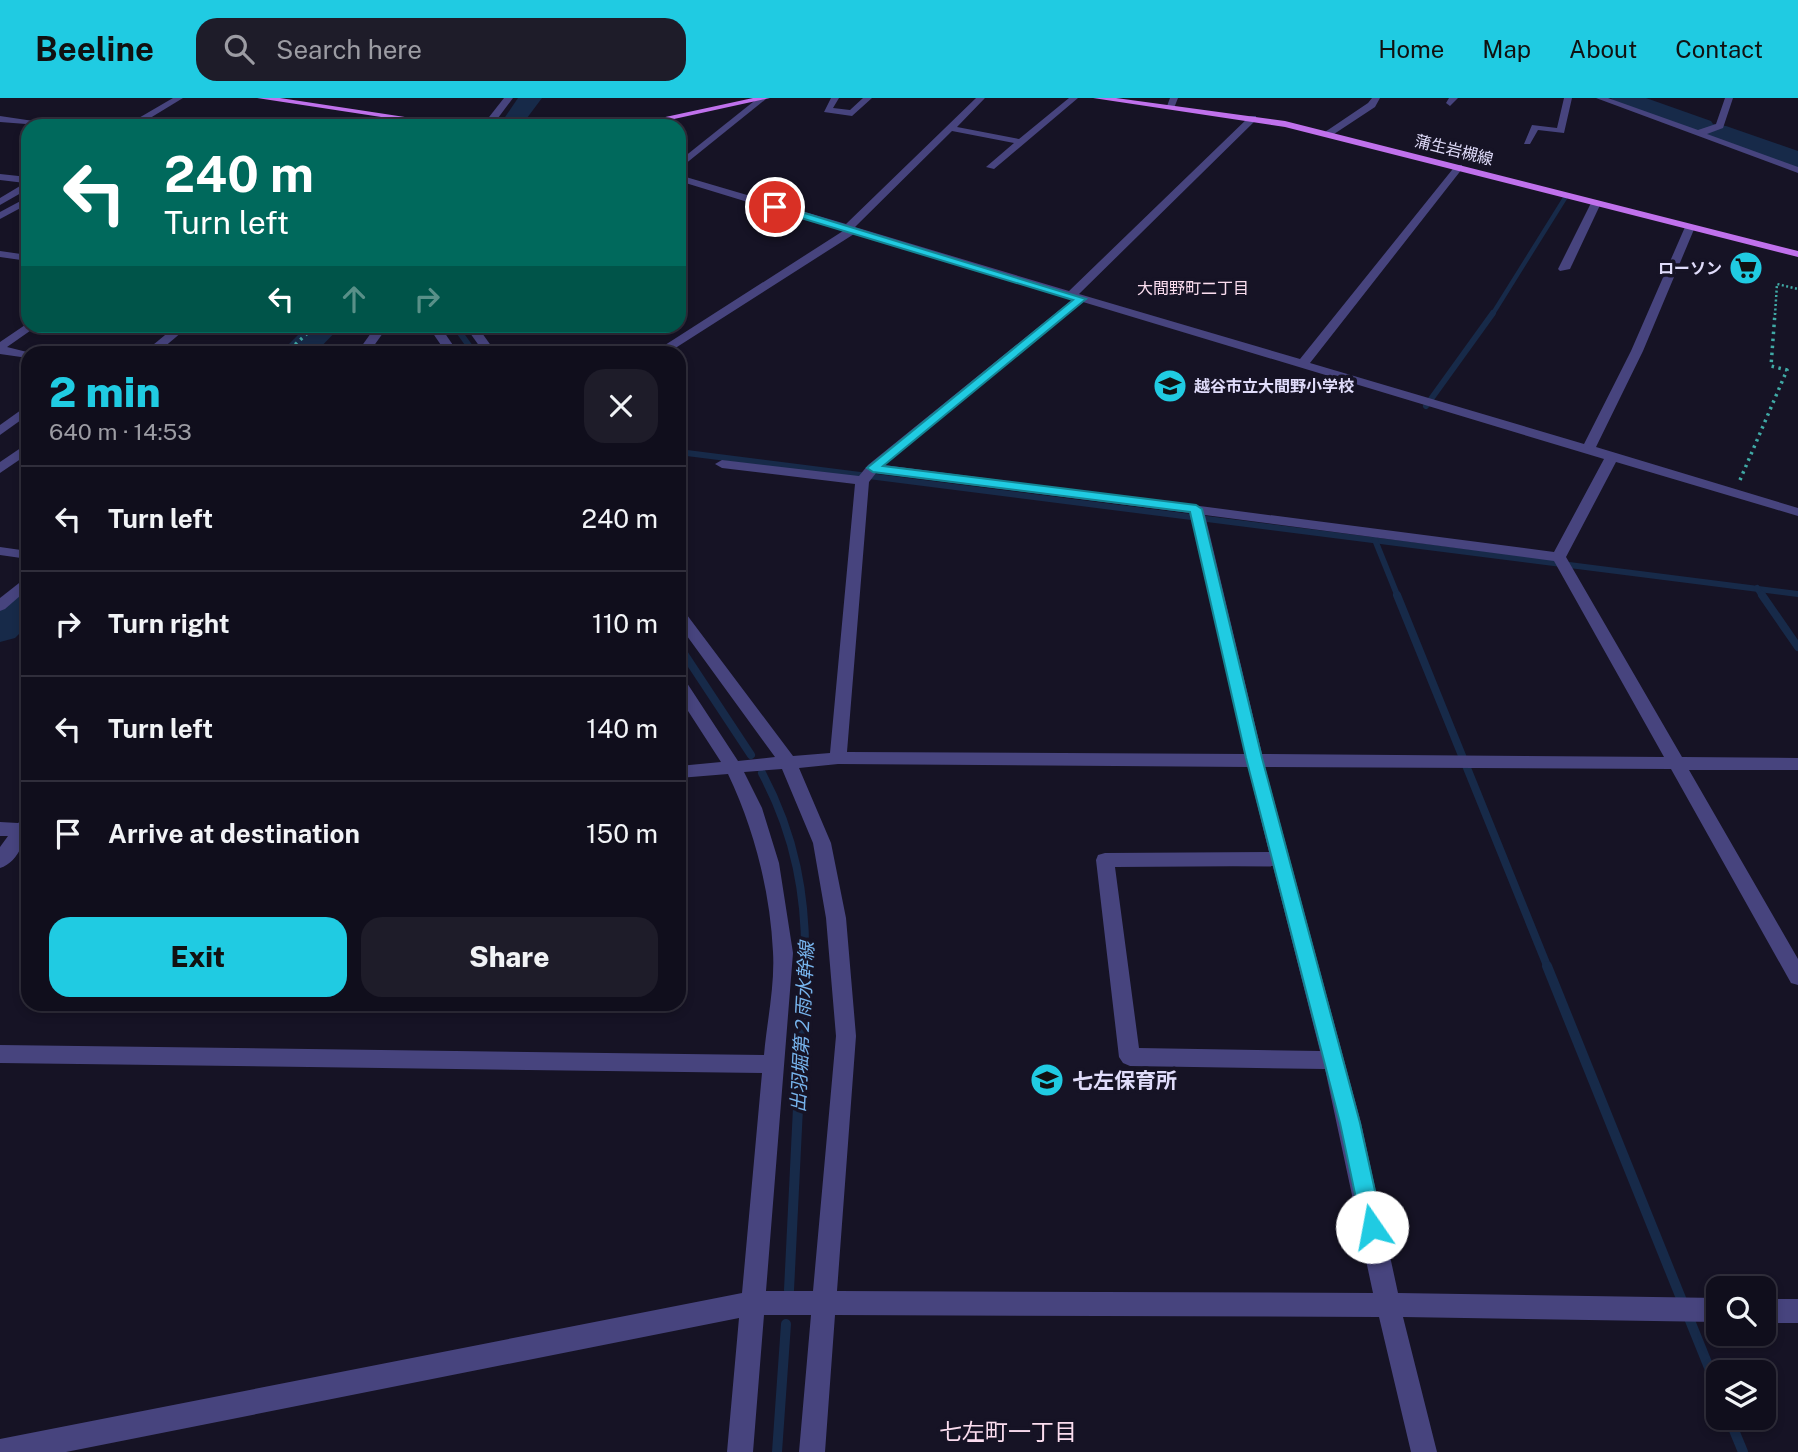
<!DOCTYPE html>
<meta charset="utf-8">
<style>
body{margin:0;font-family:"Public Sans","Noto Sans JP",sans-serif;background:#1e1c29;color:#f1f3f6;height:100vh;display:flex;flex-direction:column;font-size:26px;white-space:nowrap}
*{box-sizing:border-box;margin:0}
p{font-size:23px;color:#9c9ca3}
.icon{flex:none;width:38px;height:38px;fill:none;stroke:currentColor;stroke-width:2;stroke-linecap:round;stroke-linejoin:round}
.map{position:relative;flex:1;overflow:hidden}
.details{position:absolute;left:21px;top:248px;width:665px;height:665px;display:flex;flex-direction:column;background:#100e1c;border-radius:21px;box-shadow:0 4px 10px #0003,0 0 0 2px #302e3b}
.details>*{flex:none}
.banner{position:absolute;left:21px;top:21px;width:665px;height:214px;border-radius:21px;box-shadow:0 4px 10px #0003,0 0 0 2px #302e3b;background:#00695c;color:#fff;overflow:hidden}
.buttons{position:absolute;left:1706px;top:1178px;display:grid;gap:14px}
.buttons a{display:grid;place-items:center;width:70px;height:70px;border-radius:14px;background:#100e1c;box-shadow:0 4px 10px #0003,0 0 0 2px #302e3b;font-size:35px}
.pin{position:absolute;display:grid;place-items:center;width:60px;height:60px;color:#fff;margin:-30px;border:4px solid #fff;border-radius:50%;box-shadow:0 2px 7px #0007}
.me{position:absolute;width:77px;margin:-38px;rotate:348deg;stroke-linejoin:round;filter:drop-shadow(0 0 5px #0008)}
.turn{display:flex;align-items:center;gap:24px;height:147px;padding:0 28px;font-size:32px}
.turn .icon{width:91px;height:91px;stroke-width:2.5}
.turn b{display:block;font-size:49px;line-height:60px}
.lanes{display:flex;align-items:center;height:66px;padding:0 28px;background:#0003;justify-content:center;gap:35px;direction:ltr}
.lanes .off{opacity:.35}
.round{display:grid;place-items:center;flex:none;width:74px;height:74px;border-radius:21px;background:#1e1c29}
.headline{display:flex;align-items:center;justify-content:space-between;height:119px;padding:0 28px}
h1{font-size:42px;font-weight:800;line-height:52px;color:#20cbe2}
.cta{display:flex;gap:14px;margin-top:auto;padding:14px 28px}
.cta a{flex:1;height:80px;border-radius:21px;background:#20cbe2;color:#111;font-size:28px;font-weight:800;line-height:80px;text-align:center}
.cta a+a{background:#1e1c29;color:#f1f3f6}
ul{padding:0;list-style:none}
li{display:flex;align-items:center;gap:21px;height:105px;padding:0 28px;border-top:2px solid #302e3b}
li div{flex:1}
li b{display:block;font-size:26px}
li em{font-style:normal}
header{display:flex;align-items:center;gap:42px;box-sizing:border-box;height:98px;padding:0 35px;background:#20cbe2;color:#111}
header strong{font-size:33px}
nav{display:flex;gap:38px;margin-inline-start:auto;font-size:24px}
.search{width:490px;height:63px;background:#1e1c29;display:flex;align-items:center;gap:18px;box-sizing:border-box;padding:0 24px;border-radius:21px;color:#9c9ca3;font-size:26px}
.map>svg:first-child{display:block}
</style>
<header>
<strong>Beeline</strong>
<div class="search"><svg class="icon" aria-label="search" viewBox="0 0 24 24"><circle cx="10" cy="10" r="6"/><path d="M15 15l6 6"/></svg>Search here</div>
<nav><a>Home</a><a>Map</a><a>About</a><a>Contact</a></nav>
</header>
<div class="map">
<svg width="1798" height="1354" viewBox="0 0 1798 1354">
<rect width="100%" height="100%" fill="#161325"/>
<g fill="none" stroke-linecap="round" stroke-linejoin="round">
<path stroke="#172a49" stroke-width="4.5" d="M1492,217L1565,100"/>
<g stroke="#172a49" stroke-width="6">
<path d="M455,228L475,256"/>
<path d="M1426,308L1493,215"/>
<path d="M679,354L1798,496"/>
<path d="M1375,442L1398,499"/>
<path d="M1757,490L1763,499"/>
</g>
<g stroke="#172a49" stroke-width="8">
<path d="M1397,497L1548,870"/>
<path d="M1762,497L1798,549"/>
<path d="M679,548L751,657"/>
<path d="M762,675C795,737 807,799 805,870"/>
</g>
<g stroke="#172a49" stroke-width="10">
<path d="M1547,868L1718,1292"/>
<path d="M789,1192L805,868"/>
<path d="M1729,1320L1743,1354"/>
<path d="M777,1354L786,1226"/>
</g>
<g fill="#172a49" fill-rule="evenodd">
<path d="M518,0H542L521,28H499Z"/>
<path d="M1611,0H1646L1711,23L1713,26L1726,28L1798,53V70L1708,38L1706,35L1693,33L1615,5Z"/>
<path d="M307,228H341L314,256H279Z"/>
<path d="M28,491V527L15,540L0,544V507L13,495Z"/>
</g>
<path stroke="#40aaa6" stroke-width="2.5" stroke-dasharray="2 2.5" stroke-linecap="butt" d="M1775,217L1777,186L1798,191"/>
<g stroke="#40aaa6" stroke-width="3.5" stroke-dasharray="2.5 4.5" stroke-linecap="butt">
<path d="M285,256L315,228"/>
<path d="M1740,382L1787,272L1771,268L1775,215"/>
</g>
<g fill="#47447e" fill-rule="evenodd">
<path d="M173,0H183L137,28H125Z"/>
<path d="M504,0H513L492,28H482Z"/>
<path d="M758,0L766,1L679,71V63Z"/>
<path d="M831,0H839L833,10L850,12L863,0H872L852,18L824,14Z"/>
<path d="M976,0H985L957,29L1019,41L1069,0H1078L994,71L986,69L1014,45L952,33L855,129L1069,193L1250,18H1256V22L1079,196L1300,261L1456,67H1462V71L1310,265L1584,346L1631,253L1685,129L1690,126L1695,129L1643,253L1596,349L1798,410V418L1616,364L1566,459L1682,659L1798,660V672H1689L1798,861V887L1791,885L1671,671L1265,669L1361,1025L1398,1195L1718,1200V1224L1403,1219L1437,1354H1411L1379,1219L835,1217L825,1354H799L811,1217H764L753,1354H727L739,1220L66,1354H0V1341L742,1195L762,975L0,965V947L764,957C767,923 775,887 773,854C770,792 754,731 728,676L679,680V668L721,664L679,599V581L685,582L738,663L775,659L679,527V511L684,513L793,658L830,655L855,386L722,370L715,366L722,362L859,378L868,367L1073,201L854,136L666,256H651L843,133L679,83V77L846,126ZM1083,204L1604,361L1554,454L884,367ZM876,375L1190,415L1245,656L847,654L869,384ZM1205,417L1554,463L1664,659L1262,656ZM838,666L1248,669L1269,754L1105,755L1098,757L1096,762L1119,959L1123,965L1130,968L1325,971L1373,1195L837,1193L856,938L846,820L831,745L799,670ZM782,671L813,745L826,820L836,938L813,1193H766L793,855L779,765L762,710L744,674ZM1273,768L1320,953L1139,950L1115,769Z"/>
<path d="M1170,0H1178L1174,10L1167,8Z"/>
<path d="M1372,0H1380L1375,9L1331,38H1325V34L1368,5Z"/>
<path d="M1449,0H1458L1450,8L1446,5Z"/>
<path d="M1564,0H1572L1564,35L1538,32L1530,46H1524L1532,27L1557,30Z"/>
<path d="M1596,0H1608L1698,32L1716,26L1725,0H1733L1723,30L1707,36L1798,69V75Z"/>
<path d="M0,18L47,25L52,28L0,24Z"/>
<path d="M403,19L411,21L402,28H391Z"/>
<path d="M0,76L28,79V91L0,107V100L25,85L0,82Z"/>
<path d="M28,99V106L0,121V114Z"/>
<path d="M1596,102L1601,105L1570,171L1560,173L1558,171L1591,105Z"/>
<path d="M0,153L28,157V163L0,159Z"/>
<path d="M28,225L37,228L7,249L35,256H28V260L0,256V244Z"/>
<path d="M176,228H189L156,256H142Z"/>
<path d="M376,228H388L368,256H356Z"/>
<path d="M428,228H440L459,256H447Z"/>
<path d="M465,228H477L497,256H485Z"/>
<path d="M28,307V317L0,337V327Z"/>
<path d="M28,345V356L0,375V364Z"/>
<path d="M0,449L28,453V461L0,457Z"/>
<path d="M28,478V491L5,511L0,513V500Z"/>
<path d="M28,718C28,736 20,764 0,770V749L8,738H0V724L18,725Z"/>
<rect x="1764" y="1201" width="34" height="24"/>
</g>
<g fill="#c071ec" fill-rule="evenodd">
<path d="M257,0H280L464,28H440Z"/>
<path d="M753,0H770L642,28H624Z"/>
<path d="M1093,0H1116L1285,23L1798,153V159L1285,29Z"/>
</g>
</g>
<path fill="#20cbe2" stroke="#158493" stroke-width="2" d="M775,106L1086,201L883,368L1196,407L1202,411L1262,660L1360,1025L1383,1129L1380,1136L1372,1139L1365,1136L1362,1129L1340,1025L1246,660L1190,414L873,374L867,370L1073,202L771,111Z"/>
<defs>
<symbol id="supermarket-disc" viewBox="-11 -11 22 22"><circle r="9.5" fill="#20cbe2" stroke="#161325"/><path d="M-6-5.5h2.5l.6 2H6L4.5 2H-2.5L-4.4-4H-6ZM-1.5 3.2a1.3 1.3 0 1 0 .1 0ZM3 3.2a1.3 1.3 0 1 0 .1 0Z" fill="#111"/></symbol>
<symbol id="school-disc" viewBox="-11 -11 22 22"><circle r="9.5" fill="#20cbe2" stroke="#161325"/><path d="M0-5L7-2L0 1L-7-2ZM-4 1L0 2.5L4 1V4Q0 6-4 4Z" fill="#111"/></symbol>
</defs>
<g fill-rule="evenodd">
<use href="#supermarket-disc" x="1727" y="151" width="38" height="38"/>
<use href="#school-disc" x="1151" y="269" width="38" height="38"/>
<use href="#school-disc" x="1028" y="963" width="38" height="38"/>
</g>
<g text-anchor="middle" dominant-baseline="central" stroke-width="7" stroke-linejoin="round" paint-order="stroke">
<g font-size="16" fill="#e0dcfa" stroke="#161325">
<text transform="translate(1454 52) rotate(14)">蒲生岩槻線</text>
</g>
<g font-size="16" font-weight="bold" fill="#e0dcfa" stroke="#161325" text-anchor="end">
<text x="1722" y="170">ローソン</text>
<text x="1194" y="288" text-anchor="start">越谷市立大間野小学校</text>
</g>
<g font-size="16" fill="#fbddef" stroke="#161325">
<text x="1193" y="190">大間野町二丁目</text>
</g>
<g font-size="19" font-style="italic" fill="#77b4ed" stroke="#161325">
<text transform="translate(802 929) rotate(-87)">出羽堀第２雨水幹線</text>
</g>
<g font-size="21" font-weight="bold" fill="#e0dcfa" stroke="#161325" text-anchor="start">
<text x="1072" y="982">七左保育所</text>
</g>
<g font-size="23" fill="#fbddef" stroke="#161325">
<text x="1008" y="1333">七左町一丁目</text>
</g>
</g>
</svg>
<div class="buttons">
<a><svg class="icon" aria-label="search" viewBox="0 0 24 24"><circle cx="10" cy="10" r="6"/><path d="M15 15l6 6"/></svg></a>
<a><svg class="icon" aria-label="layers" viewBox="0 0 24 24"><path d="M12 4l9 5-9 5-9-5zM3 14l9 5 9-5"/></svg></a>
</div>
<div class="pin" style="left:775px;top:109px;background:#d93025"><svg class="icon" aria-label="arrive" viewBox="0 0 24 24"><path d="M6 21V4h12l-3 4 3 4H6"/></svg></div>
<svg class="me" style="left:1372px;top:1129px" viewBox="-20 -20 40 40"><circle r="19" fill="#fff"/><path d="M0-13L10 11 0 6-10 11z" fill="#20cbe2"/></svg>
<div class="banner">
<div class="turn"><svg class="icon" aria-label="left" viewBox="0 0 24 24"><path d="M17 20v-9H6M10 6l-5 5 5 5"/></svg><div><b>240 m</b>Turn left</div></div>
<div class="lanes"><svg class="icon" aria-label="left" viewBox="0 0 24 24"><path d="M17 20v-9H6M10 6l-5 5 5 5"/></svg><svg class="icon off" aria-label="ahead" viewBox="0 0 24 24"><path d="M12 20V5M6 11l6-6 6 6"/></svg><svg class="icon off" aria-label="right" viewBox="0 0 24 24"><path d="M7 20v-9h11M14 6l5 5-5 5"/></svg></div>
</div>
<section class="details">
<div class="headline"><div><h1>2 min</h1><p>640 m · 14:53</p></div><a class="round"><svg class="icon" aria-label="close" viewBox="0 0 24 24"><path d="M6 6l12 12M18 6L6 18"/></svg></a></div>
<ul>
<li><svg class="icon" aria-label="left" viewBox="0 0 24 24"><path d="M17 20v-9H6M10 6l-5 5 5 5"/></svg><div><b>Turn left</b></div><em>240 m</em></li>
<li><svg class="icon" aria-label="right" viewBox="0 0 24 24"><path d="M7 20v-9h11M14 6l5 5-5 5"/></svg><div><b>Turn right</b></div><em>110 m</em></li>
<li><svg class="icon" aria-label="left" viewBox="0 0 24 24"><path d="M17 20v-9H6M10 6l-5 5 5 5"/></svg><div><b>Turn left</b></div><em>140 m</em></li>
<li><svg class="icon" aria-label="arrive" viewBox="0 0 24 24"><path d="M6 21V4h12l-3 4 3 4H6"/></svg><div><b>Arrive at destination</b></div><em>150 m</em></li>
</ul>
<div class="cta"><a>Exit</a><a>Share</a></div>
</section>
</div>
